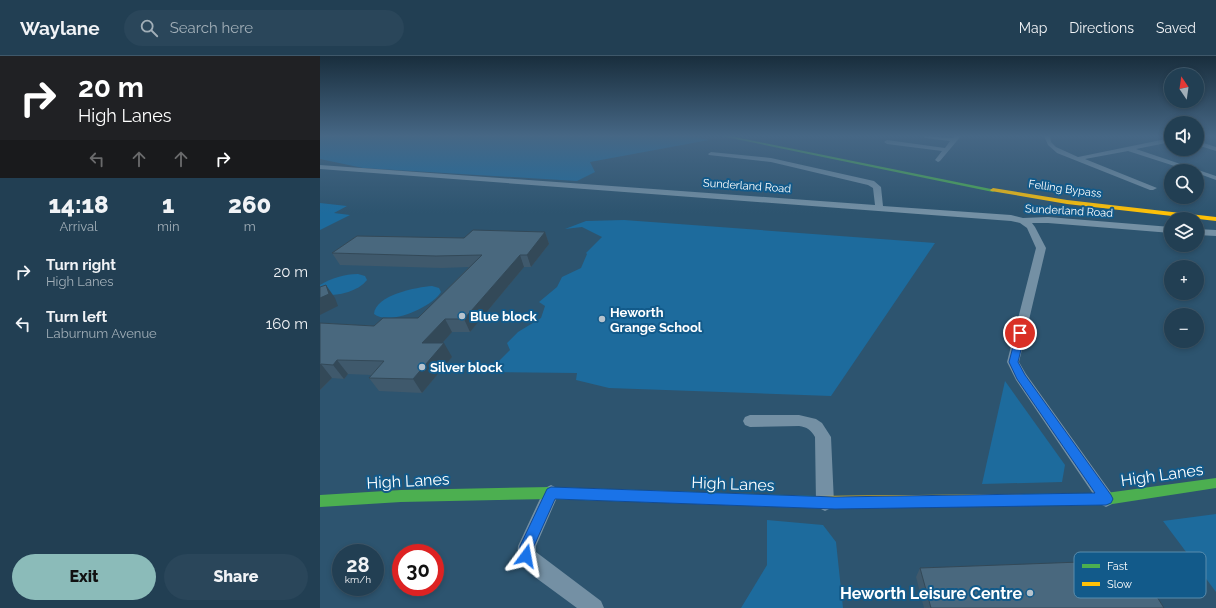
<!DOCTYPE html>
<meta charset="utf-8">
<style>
body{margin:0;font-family:Raleway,sans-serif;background:#2a465a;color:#f1f3f6;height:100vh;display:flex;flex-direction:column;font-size:15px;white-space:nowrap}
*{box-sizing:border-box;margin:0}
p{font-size:13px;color:#a2afb8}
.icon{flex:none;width:22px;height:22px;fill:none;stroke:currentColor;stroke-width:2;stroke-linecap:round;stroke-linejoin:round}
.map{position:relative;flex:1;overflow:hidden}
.side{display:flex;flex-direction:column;background:#223f53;width:320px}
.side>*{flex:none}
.guide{background:#202124;color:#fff;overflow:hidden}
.needle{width:26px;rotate:347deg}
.tools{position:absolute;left:844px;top:12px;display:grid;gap:8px}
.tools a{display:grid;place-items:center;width:40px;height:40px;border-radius:50%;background:#223f53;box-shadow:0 2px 6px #0003,0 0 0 1px #3f586a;font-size:20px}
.speed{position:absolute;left:12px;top:488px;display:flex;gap:8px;font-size:20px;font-weight:700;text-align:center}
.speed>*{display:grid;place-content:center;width:52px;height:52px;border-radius:50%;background:#223f53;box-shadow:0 2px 6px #0003,0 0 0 1px #3f586a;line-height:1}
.speed small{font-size:10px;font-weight:400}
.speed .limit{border:6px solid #d22;background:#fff;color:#111}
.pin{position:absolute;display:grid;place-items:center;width:34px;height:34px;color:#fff;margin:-17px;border:2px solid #fff;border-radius:50%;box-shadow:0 1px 4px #0007}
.me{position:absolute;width:44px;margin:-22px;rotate:13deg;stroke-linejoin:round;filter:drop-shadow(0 0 3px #0008)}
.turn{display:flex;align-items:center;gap:14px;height:84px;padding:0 12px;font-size:18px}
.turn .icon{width:52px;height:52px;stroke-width:2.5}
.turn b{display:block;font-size:28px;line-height:34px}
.lanes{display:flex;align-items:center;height:38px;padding:0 12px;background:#0003;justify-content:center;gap:20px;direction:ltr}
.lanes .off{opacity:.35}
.eta{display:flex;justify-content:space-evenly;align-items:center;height:68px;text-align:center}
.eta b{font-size:24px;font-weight:800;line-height:28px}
.action{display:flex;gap:8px;margin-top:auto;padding:8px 12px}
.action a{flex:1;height:46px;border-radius:24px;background:#8bbbb9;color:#111;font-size:16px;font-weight:800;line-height:46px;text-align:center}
.action a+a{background:#2a465a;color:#f1f3f6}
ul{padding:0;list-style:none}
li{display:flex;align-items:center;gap:12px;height:52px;padding:0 12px}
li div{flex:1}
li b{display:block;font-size:15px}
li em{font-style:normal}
header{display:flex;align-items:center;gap:24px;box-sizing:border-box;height:56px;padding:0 20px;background:#223f53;border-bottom:1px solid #3f586a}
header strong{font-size:19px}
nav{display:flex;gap:22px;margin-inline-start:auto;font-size:14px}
.search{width:280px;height:36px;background:#2a465a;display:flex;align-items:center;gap:10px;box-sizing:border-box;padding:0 14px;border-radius:22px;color:#a2afb8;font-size:15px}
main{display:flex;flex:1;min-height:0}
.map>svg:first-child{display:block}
</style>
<header>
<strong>Waylane</strong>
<div class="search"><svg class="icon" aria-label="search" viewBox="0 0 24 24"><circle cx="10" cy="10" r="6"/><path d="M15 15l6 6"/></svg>Search here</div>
<nav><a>Map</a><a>Directions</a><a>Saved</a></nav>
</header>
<main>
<section class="side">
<div class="guide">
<div class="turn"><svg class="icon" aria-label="right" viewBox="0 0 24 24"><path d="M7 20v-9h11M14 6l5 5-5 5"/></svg><div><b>20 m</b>High Lanes</div></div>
<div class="lanes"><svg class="icon off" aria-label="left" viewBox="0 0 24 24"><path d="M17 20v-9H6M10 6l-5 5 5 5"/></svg><svg class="icon off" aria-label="ahead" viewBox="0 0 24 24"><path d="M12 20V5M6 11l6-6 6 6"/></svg><svg class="icon off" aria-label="ahead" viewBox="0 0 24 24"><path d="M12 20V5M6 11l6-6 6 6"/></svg><svg class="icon" aria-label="right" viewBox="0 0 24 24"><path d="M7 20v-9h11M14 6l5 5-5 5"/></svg></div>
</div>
<div class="eta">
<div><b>14:18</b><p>Arrival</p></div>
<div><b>1</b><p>min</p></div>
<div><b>260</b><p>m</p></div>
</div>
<ul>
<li><svg class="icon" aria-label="right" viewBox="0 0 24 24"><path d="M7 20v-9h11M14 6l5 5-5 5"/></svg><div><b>Turn right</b><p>High Lanes</p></div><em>20 m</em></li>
<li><svg class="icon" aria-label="left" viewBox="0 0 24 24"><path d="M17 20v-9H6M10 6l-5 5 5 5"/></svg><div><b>Turn left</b><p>Laburnum Avenue</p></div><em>160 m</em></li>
</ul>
<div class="action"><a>Exit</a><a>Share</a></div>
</section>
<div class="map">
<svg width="896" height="552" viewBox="0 0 896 552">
<rect width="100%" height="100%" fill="#2d546f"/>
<g fill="#1d6b9d">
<path d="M0,80H370L389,84L270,106L275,116L257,125L43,112L0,103Z"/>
<path d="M0,147L27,150L14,157L30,159L0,174Z"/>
<path d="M304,164L615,187L511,340L289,332L256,324L257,317L168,316L190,294L187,287L198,276L221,262L225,250L219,246L237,231L242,221L261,212L267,198L266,197L282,181L262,171L245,173L266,165Z"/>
<path d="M38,218L45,220L47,224C37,237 15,240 0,239V229C12,222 24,218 38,218Z"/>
<path d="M112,230L119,232L121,236C112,251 70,270 54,258C55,239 97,231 112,230Z"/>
<path d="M685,325L745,409L742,426L662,428Z"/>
<path d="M896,458V536L843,465Z"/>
<path d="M447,464L503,469L516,486L523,552H421L447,509Z"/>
</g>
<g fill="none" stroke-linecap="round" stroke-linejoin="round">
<g fill="#7490a4" fill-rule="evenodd">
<path d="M602,80L633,82L635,80H641L620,105L618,106L615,104L622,95L567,88L564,86L567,84L625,92L630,85L605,82Z"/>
<path d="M724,80H730L731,86L736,91L758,101L851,82V86L816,93L896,120V124L877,117V115H870L808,95L765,103L837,132L833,134H830L737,97L728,89Z"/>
<path d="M877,85L896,91V95L877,89Z"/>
<path d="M391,96L451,102L554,125L561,131L563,150L691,159L703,162L728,161L851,171V177L728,167H712L715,171L726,192L699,306L706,318L792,438L795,443L792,448L786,451L780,448L696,324L687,306L716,192L707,172L700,167L691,165L0,113V109L555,149L553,132L548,129L451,106L389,99L388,98Z"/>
<path d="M877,173L896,174V180L877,179Z"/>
<path d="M430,359H479L496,363L502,367L511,381L514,447L511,452L505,455L499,452L496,447L495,381C491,374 487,371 479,370L430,371L425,369L423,365L425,361Z"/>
<path d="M231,429L237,432L239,437L216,490V496L281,545L284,552H257L208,516L199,507L197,500L198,490L225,432Z"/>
</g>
<g fill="#4caf50" fill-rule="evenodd">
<path d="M401,80H410L676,134L673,136Z"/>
<path d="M896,422V432L786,449L701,450L696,448L695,444L696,440L701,438L786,437Z"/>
<path d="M231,431L496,440L501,442L502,446L501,450L496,452L231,443L81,446L0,451V439L81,434Z"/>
</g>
<g fill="#ffc107" fill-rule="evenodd">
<path d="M673,132L747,144L896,161V165L747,148L671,135L670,134Z"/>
<path d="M701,438L706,440L707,444L706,448L701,450L496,452L491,450L490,446L491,442L496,440Z"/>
</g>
</g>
<g fill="#3f596c">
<path d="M225,176L229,188L211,211H204L150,276H132L122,287L132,301L102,337L59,335L49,322L51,319L28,318L24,323L12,322L0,334V267L54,270L98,262L149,211L122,212L20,209L12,197L144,182Z"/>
<path d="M600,512L844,552H604L596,521Z"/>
</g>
<g fill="#334958">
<path d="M225,176L229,188L211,211L207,199Z"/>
<path d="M200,199L204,211L150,276L144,263Z"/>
<path d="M6,229L15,242L18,250L0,259V242Z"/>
<path d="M125,263L132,276L110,301L102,287Z"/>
<path d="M124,287L132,301L102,337L93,323Z"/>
<path d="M17,304L28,318L24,323L13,309Z"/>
<path d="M1,308L12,322L0,334V309Z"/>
</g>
<g fill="#49687e" stroke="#334958">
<path d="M153,174L225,176L207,199H200L144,263H125L102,287H124L93,323L49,322L64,305L17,304L13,309L1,308L0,309V267L54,270L63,262H98L162,199L116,200L12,197L37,180L144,182Z"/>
<path d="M6,229L9,238L0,242V231Z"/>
<path d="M814,504L844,552H611L600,512Z"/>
</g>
<linearGradient id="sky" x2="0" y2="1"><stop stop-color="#192e3d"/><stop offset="0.51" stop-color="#466785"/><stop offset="1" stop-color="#466785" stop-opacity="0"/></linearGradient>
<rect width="896" height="157" fill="url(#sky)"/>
<path fill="#1a73e8" stroke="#114b97" d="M697,275H700L705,277L698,306L705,319L791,439L793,443L791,447L786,449L515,453L235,443L214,490L213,500L211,505L206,507L201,505L199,500L200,490L227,433L231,431L515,441L775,437L697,323L689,306Z"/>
<g fill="#b6c3cd" stroke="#125a8a" stroke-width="1.5">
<circle cx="142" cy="260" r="4"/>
<circle cx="282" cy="263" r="4"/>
<circle cx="102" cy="311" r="4"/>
<circle cx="710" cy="537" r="4"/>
</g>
<g text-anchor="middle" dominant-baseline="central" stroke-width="4" stroke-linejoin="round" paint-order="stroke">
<g font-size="11" fill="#fff" stroke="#125a8a">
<text transform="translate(427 130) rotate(4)">Sunderland Road</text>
<text transform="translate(745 133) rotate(8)">Felling Bypass</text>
<text transform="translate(749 155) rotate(3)">Sunderland Road</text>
</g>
<g font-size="13" font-weight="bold" fill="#fff" stroke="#125a8a" text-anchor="start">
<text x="290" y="256">Heworth<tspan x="290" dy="15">Grange School</tspan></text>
<text x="150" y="260">Blue block</text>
<text x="110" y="311">Silver block</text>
</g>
<g font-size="16" fill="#fff" stroke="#125a8a">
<text transform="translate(842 419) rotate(-8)">High Lanes</text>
<text transform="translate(88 425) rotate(-3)">High Lanes</text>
<text transform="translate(413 428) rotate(2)">High Lanes</text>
</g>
<g font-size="16" font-weight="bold" fill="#fff" stroke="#125a8a" text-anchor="end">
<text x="702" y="537">Heworth Leisure Centre</text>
</g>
</g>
<rect x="754" y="496" width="132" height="46" rx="6" fill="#125a8a" stroke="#598cad" stroke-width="1"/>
<rect x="762" y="508" width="18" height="4" fill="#4caf50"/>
<rect x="762" y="526" width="18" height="4" fill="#ffc107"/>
<g font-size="11" fill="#fff">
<text x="787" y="514">Fast</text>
<text x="787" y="532">Slow</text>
</g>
</svg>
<div class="tools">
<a><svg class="needle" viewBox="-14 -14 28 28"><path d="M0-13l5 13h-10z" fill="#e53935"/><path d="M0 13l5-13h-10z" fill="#a2afb8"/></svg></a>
<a><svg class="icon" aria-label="sound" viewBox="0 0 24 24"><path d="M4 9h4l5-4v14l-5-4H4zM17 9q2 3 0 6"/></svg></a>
<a><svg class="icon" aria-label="search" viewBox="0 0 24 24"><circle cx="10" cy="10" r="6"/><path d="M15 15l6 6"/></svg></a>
<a><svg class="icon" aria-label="layers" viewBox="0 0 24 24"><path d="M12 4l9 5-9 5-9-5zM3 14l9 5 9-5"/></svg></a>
<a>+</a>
<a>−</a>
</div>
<div class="speed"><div>28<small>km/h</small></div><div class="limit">30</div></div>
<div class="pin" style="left:700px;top:277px;background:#d93025"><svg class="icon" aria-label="arrive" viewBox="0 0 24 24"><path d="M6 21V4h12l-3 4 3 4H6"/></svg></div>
<svg class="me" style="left:206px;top:500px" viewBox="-20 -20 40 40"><path d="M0-17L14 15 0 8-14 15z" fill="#1a73e8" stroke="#fff" stroke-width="4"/></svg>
</div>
</main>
